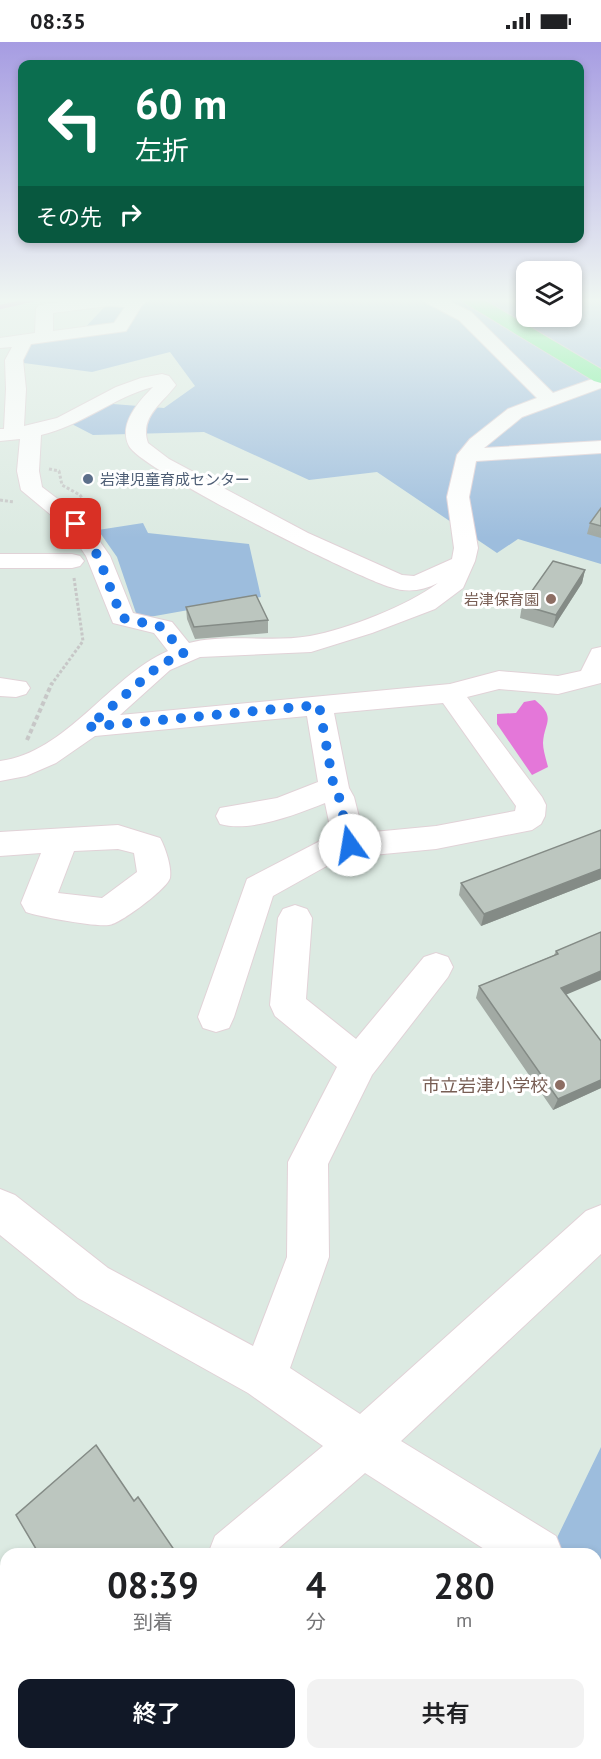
<!DOCTYPE html>
<html lang="ja">
<meta charset="utf-8">
<style>
body{margin:0;font-family:"PT Sans","Noto Sans JP",sans-serif;background:#f2f2f2;color:#202124;height:100vh;display:flex;flex-direction:column;font-size:22px;white-space:nowrap}
*{box-sizing:border-box;margin:0}
p{font-size:20px;color:#757577}
.icon{flex:none;width:33px;height:33px;fill:none;stroke:currentColor;stroke-width:2;stroke-linecap:round;stroke-linejoin:round}
.map{position:relative;flex:1;overflow:hidden}
.sheet{position:absolute;left:0px;top:1506px;width:602px;height:212px;display:flex;flex-direction:column;background:#fff;border-radius:18px 18px 0 0;box-shadow:0 3px 9px #0003}
.sheet>*{flex:none}
.banner{position:absolute;left:18px;top:18px;width:566px;height:183px;border-radius:12px;box-shadow:0 3px 9px #0003;background:#0b6e4f;color:#fff;overflow:hidden}
.buttons{position:absolute;left:516px;top:219px;display:grid;gap:12px}
.buttons a{display:grid;place-items:center;width:66px;height:66px;border-radius:12px;background:#fff;box-shadow:0 3px 9px #0003;font-size:30px}
.pin{position:absolute;display:grid;place-items:center;width:51px;height:51px;color:#fff;margin:-26px;border-radius:12px;box-shadow:0 3px 9px #0006}
.me{position:absolute;width:66px;margin:-33px;rotate:347deg;stroke-linejoin:round;filter:drop-shadow(0 0 4px #0008)}
.turn{display:flex;align-items:center;gap:21px;height:126px;padding:0 18px;font-size:27px}
.turn .icon{width:78px;height:78px;stroke-width:2.5}
.turn b{display:block;font-size:42px;line-height:51px}
.then{display:flex;align-items:center;height:57px;padding:0 18px;background:#0003;gap:12px;font-size:22px}
.eta{display:flex;justify-content:space-evenly;align-items:center;height:102px;text-align:center}
.eta b{font-size:36px;font-weight:600;line-height:42px}
.action{display:flex;gap:12px;margin-top:auto;padding:12px 18px}
.action a{flex:1;height:69px;border-radius:12px;background:#111827;color:#fff;font-size:24px;font-weight:600;line-height:69px;text-align:center}
.action a+a{background:#f2f2f2;color:#202124}
.status{display:flex;justify-content:space-between;align-items:center;height:42px;padding:0 30px;background:#fff;direction:ltr}
.status svg{height:16px;fill:currentColor}
.map>svg:first-child{display:block}
</style>
<div class="status"><b>08:35</b><svg viewBox="0 0 49 12"><path d="M0 12V9h3v3zM5 12V6h3v6zM10 12V3h3v9zM15 12V0h3v12zM26 1h20v11H26zM47 4h2v5h-2z"/></svg></div>
<div class="map">
<svg width="601" height="1717" viewBox="0 0 601 1717">
<rect width="100%" height="100%" fill="#dceae2"/>
<g fill="#9dbddd">
<path d="M113,256H526V274H572V256H601V522L518,497L497,511L377,430L309,438L204,390L93,393L66,379L100,361L164,366L195,344L170,310L92,330L16,320L31,300L79,292Z"/>
<path d="M143,481L148,491L249,502L261,555L138,577L117,515L98,488Z"/>
<path d="M601,1405V1536L596,1533V1512H565L553,1504Z"/>
</g>
<path fill="#e477d9" d="M535,658C557,676 544,680 543,701C543,708 546,717 548,725L532,733L497,682V672L516,671L524,660Z"/>
<g fill="none" stroke-linecap="round" stroke-linejoin="round">
<path stroke="#e477d9" stroke-width="4.5" d="M0,265L39,256"/>
<defs>
<g id="minor">
<path d="M93,256H151L142,263L126,289L31,302L23,318L26,347L24,384L57,376L116,345L141,336L162,332L169,334L176,343C162,362 139,375 148,401L169,417L308,491L402,533L414,534L452,517L454,506L447,455L457,413L470,397L508,367L537,356L459,278L425,260L423,256H443L471,270L553,351L601,334V346L522,375L484,406L601,399V411L476,419L469,455L478,506L475,519L463,546L435,567L372,591L311,610L200,615L170,628L120,673L450,642L499,629L558,634L581,629L592,607L601,605V641L558,652L499,647L467,655L542,755L546,763L545,774L541,782L532,788L436,807L341,816L273,854L234,975L229,986L216,990L203,986L198,975L247,837L322,798L332,794L325,761C297,772 250,791 220,782L216,774L220,766L277,756L318,740L307,674L95,694L56,721L26,734L0,739V719C66,711 110,634 168,609L154,591L113,581L86,514L68,487L21,448L17,429L20,397L0,399V387H4L6,347L5,318L12,305L0,306V296L35,291L36,267L39,263ZM108,264L125,265L114,281L53,289V271ZM153,345C138,360 118,383 129,404C140,427 356,535 390,545C407,551 422,549 438,541C407,564 348,587 310,594C270,601 228,591 189,601L172,580L133,571L110,514L84,477L42,445L39,429L41,393C83,383 114,355 153,345ZM443,661L516,764L515,769L436,784L363,791L354,755L349,746L334,671Z"/>
<path d="M0,512H72L80,514L84,519L80,524L72,526H0Z"/>
<path d="M0,636L26,640L30,646L26,652L16,655L0,654Z"/>
<path d="M118,783L160,796C165,805 172,825 170,836C167,847 120,882 109,883C94,885 41,875 26,870L21,861L41,811L0,814V790ZM118,807L134,811L137,830L102,856L58,851L74,809Z"/>
<path d="M295,863L307,867L312,876L306,957L356,997L424,915L436,911L448,915L453,925L448,935L372,1033L328,1122L329,1215L290,1326L360,1372L586,1169L601,1163V1212L401,1399L556,1494L563,1512H492L365,1431L272,1512H208L215,1494L323,1404L248,1351L78,1256L0,1193V1147L15,1153L108,1226L253,1304L287,1215L288,1120L337,1025L275,974L270,963L278,876L283,867Z"/>
<path d="M596,1522L601,1524V1577L596,1575Z"/>
<path d="M6,1674V1712H30L28,1717H0V1677Z"/>
<path d="M223,1712H281L283,1717H225Z"/>
</g>
<path id="highway" d="M461,256H481L601,327V341L594,339L463,260Z"/>
</defs>
<use href="#minor" stroke="#e1d2d7" stroke-width="2"/>
<use href="#highway" stroke="#c7c7c7" stroke-width="2"/>
<g stroke="#c7c7c7" stroke-width="3" stroke-dasharray="3 2" stroke-linecap="butt">
<path d="M49,427L59,429L62,443L80,453L86,462"/>
<path d="M0,458L14,460"/>
<path d="M51,643L83,599L74,536"/>
</g>
<path stroke="#c7c7c7" stroke-width="4" stroke-dasharray="4.5 3" stroke-linecap="butt" d="M27,698L52,641"/>
<use href="#minor" fill="#fff" fill-rule="evenodd"/>
<use href="#highway" fill="#61f188" fill-rule="evenodd"/>
</g>
<g fill="#a2aaa4">
<path d="M601,466V496L587,492L590,481Z"/>
<path d="M585,528L582,541L553,586L520,576L522,563Z"/>
<path d="M186,565L268,578V591L195,597L187,577Z"/>
<path d="M601,788V837L481,884L459,853L461,841Z"/>
<path d="M601,890L566,953L601,999V1046L553,1068L476,956L479,944L554,913L556,909Z"/>
</g>
<g fill="#848b86">
<path d="M585,528L582,541L553,586L556,573Z"/>
<path d="M601,827V837L481,884L484,872Z"/>
<path d="M601,929V938L556,957L561,946Z"/>
<path d="M601,1038V1046L553,1068L558,1057Z"/>
</g>
<g fill="#bcc6bf" stroke="#848b86" stroke-width="1.5">
<path d="M601,466V484L590,481Z"/>
<path d="M553,519L585,528L556,573L522,563Z"/>
<path d="M256,553L268,578L194,585L186,565Z"/>
<path d="M601,788V827L484,872L461,841Z"/>
<path d="M601,890V929L561,946L601,999V1038L558,1057L479,944L558,912L556,909Z"/>
<path d="M96,1403L134,1459L138,1455L177,1512H39L16,1473Z"/>
</g>
<linearGradient id="sky" x2="0" y2="1"><stop stop-color="#a69ce2"/><stop offset="0.52" stop-color="#eff6f2"/><stop offset="1" stop-color="#eff6f2" stop-opacity="0"/></linearGradient>
<rect width="601" height="496" fill="url(#sky)"/>
<g fill="none" stroke-linecap="round" stroke-linejoin="round">
<path stroke="#1a73e8" stroke-width="10" stroke-dasharray="0 18" d="M76,482L98,514L122,576L162,585L184,612L161,622L88,685L319,663L334,746L339,755L350,803"/>
</g>
<circle fill="#5c6f8a" stroke="#fff" stroke-width="2" cx="88" cy="437" r="6"/>
<g fill="#8d6e63" stroke="#fff" stroke-width="2">
<circle cx="551" cy="557" r="6"/>
<circle cx="560" cy="1043" r="6"/>
</g>
<g text-anchor="middle" dominant-baseline="central" stroke-width="6" stroke-linejoin="round" paint-order="stroke">
<g font-size="15" fill="#4e5e75" stroke="#fff" text-anchor="start">
<text x="100" y="437">岩津児童育成センター</text>
</g>
<g font-size="15" fill="#785e54" stroke="#fff" text-anchor="end">
<text x="539" y="557">岩津保育園</text>
</g>
<g font-size="18" fill="#785e54" stroke="#fff" text-anchor="end">
<text x="548" y="1043">市立岩津小学校</text>
</g>
</g>
</svg>
<div class="buttons">
<a><svg class="icon" aria-label="layers" viewBox="0 0 24 24"><path d="M12 4l9 5-9 5-9-5zM3 14l9 5 9-5"/></svg></a>
</div>
<div class="pin" style="left:76px;top:482px;background:#d93025"><svg class="icon" aria-label="arrive" viewBox="0 0 24 24"><path d="M6 21V4h12l-3 4 3 4H6"/></svg></div>
<svg class="me" style="left:350px;top:803px" viewBox="-20 -20 40 40"><circle r="19" fill="#fff"/><path d="M0-13L10 11 0 6-10 11z" fill="#1a73e8"/></svg>
<div class="banner">
<div class="turn"><svg class="icon" aria-label="left" viewBox="0 0 24 24"><path d="M17 20v-9H6M10 6l-5 5 5 5"/></svg><div><b>60 m</b>左折</div></div>
<div class="then">その先<svg class="icon" aria-label="right" viewBox="0 0 24 24"><path d="M7 20v-9h11M14 6l5 5-5 5"/></svg></div>
</div>
<section class="sheet">
<div class="eta">
<div><b>08:39</b><p>到着</p></div>
<div><b>4</b><p>分</p></div>
<div><b>280</b><p>m</p></div>
</div>
<div class="action"><a>終了</a><a>共有</a></div>
</section>
</div>
